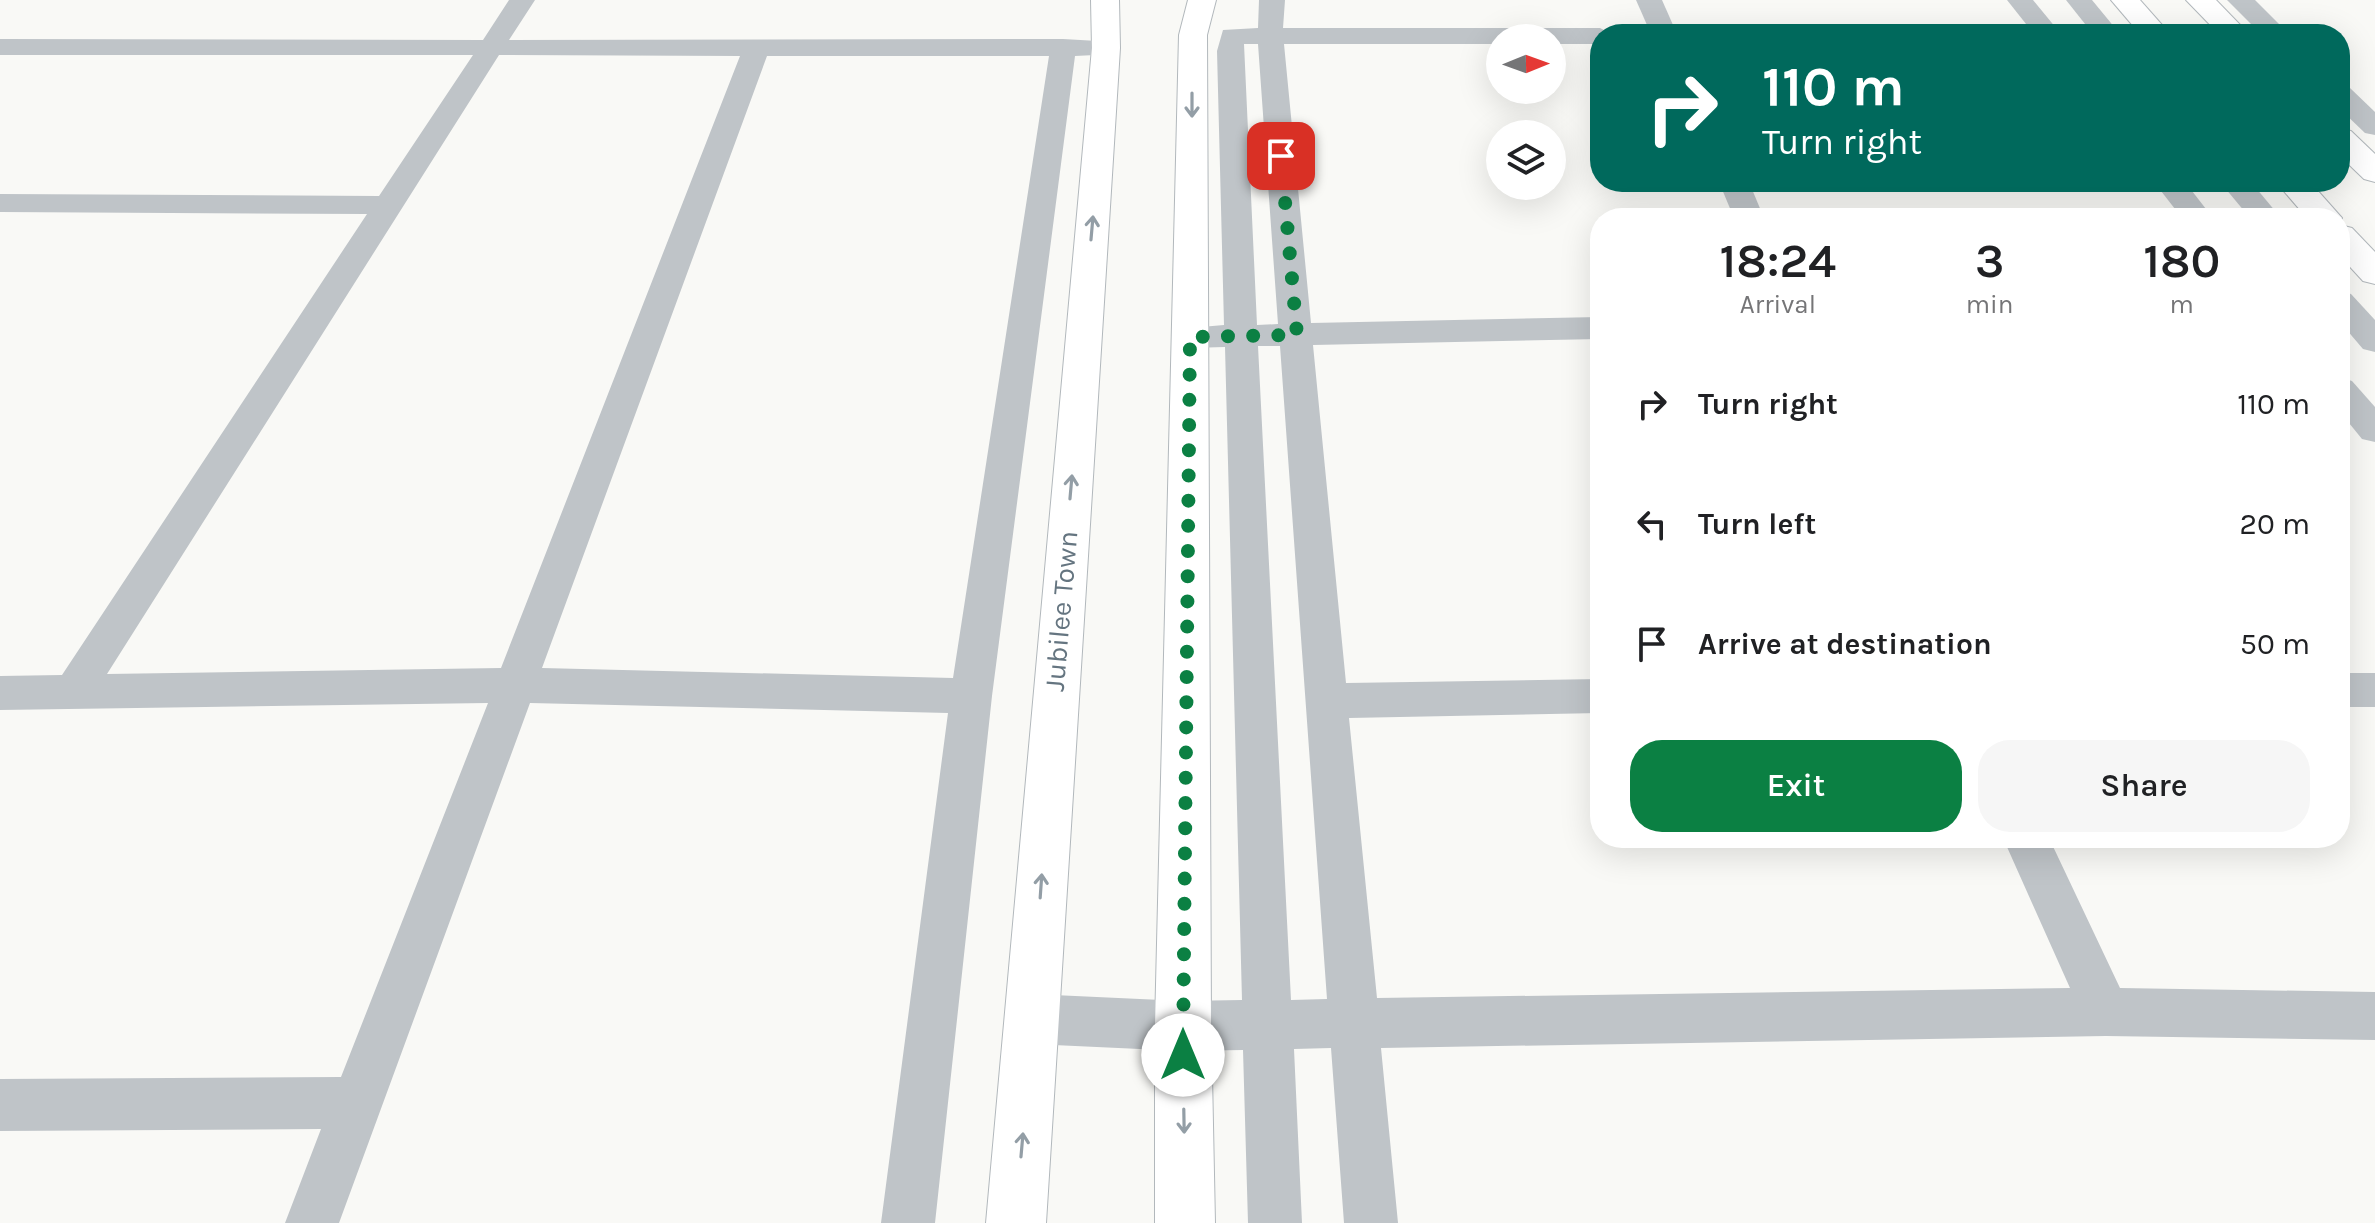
<!DOCTYPE html>
<style>
body{margin:0;font-family:Karla,sans-serif;background:#f6f6f6;color:#202124;height:100vh;display:flex;flex-direction:column;font-size:30px;white-space:nowrap}
*{box-sizing:border-box;margin:0}
p{font-size:26px;color:#757577}
.icon{flex:none;width:44px;height:44px;fill:none;stroke:currentColor;stroke-width:2;stroke-linecap:round;stroke-linejoin:round}
.map{position:relative;flex:1;overflow:hidden}
.drawer{position:absolute;left:1590px;top:208px;width:760px;height:640px;display:flex;flex-direction:column;background:#fff;border-radius:32px;box-shadow:0 8px 32px #0002}
.drawer>*{flex:none}
.guide{position:absolute;left:1590px;top:24px;width:760px;height:168px;border-radius:32px;box-shadow:0 8px 32px #0002;background:#00695c;color:#fff;overflow:hidden}
.needle{width:52px;rotate:89deg}
.controls{position:absolute;left:1486px;top:24px;display:grid;gap:16px}
.controls a{display:grid;place-items:center;width:80px;height:80px;border-radius:50%;background:#fff;box-shadow:0 8px 32px #0002;font-size:40px}
.pin{position:absolute;display:grid;place-items:center;width:68px;height:68px;color:#fff;margin:-34px;border-radius:16px;box-shadow:0 4px 12px #0006}
.me{position:absolute;width:88px;margin:-44px;rotate:0deg;stroke-linejoin:round;filter:drop-shadow(0 0 6px #0008)}
.turn{display:flex;align-items:center;gap:28px;height:168px;padding:0 40px;font-size:36px}
.turn .icon{width:104px;height:104px;stroke-width:2.5}
.turn b{display:block;font-size:56px;line-height:68px}
.eta{display:flex;justify-content:space-evenly;align-items:center;height:136px;text-align:center}
.eta b{font-size:48px;font-weight:600;line-height:56px}
.action{display:flex;gap:16px;margin-top:auto;padding:16px 40px}
.action a{flex:1;height:92px;border-radius:32px;background:#0b8043;color:#fff;font-size:32px;font-weight:600;line-height:92px;text-align:center}
.action a+a{background:#f6f6f6;color:#202124}
ul{padding:0;list-style:none}
li{display:flex;align-items:center;gap:24px;height:120px;padding:0 40px}
li div{flex:1}
li b{display:block;font-size:30px}
li em{font-style:normal}
.map>svg:first-child{display:block}
</style>
<div class="map">
<svg width="2375" height="1223" viewBox="0 0 2375 1223">
<rect width="100%" height="100%" fill="#f9f9f6"/>
<g fill="none" stroke-linecap="round" stroke-linejoin="round">
<defs>
<g id="secondary">
<path d="M1091,0H1119L1120,48L1046,1223H986L1092,48Z"/>
<path d="M1188,0H1216L1207,35L1211,1026L1215,1223H1155V1026L1179,35Z"/>
<path d="M2111,0H2140L2170,34H2140Z"/>
<path d="M2186,0H2216L2249,34H2219Z"/>
<path d="M2340,129L2351,131L2375,154V182L2364,179L2340,156Z"/>
<path d="M2276,182H2310L2342,218L2340,221V218H2307Z"/>
<path d="M2340,225L2352,228L2375,252V284L2363,281L2340,256Z"/>
</g>
</defs>
<use href="#secondary" stroke="#b2b8bc" stroke-width="2"/>
<g fill="#bfc4c8" fill-rule="evenodd">
<path d="M509,0H535L509,40L1063,39L1115,42L1119,48L1115,54L1075,56L992,696L935,1223H881L948,713L530,703L339,1223H285L321,1129L0,1131V1079L341,1077L488,703L0,710V676L62,675L367,214L0,212V194L379,196L473,55H0V39L483,40ZM499,55L740,56L501,668L107,674ZM767,56H1049L953,678L542,668Z"/>
<path d="M1259,0H1285L1283,28H1600L1612,34H1600V44H1552V38H1500V44H1284L1311,323L1600,317V339L1313,345L1346,683L1600,679V713L1349,718L1377,998L2070,988L2003,838H2049L2120,988L2375,992V1040L2106,1036L1381,1048L1398,1223H1344L1331,1048L1294,1049L1302,1223H1248L1243,1050L1183,1051L1032,1044L1014,1036L1007,1019L1014,1002L1032,994L1183,1001L1242,1000L1225,347L1190,348L1178,345L1173,337L1178,329L1224,325L1217,51L1223,30L1258,28ZM1244,44H1258L1278,324L1257,325ZM1258,346H1280L1327,999L1291,1000Z"/>
<path d="M1636,0H1662L1677,34H1651Z"/>
<path d="M2007,0H2033L2061,34H2034Z"/>
<path d="M2066,0H2092L2120,34H2093Z"/>
<path d="M2227,0H2255L2289,34H2261Z"/>
<path d="M2340,86L2350,88L2375,112V135L2365,133L2340,109Z"/>
<path d="M1719,182H1749L1764,218H1734Z"/>
<path d="M2154,182H2185L2213,218H2182Z"/>
<path d="M2220,182H2251L2281,218H2250Z"/>
<path d="M2340,291L2351,294L2375,320V352L2363,349L2340,322Z"/>
<path d="M2340,377L2352,381L2375,407V442L2362,439L2340,412Z"/>
<rect x="2340" y="673" width="35" height="34"/>
</g>
<use href="#secondary" fill="#fff" fill-rule="evenodd"/>
</g>
<defs><path id="oneway-shaft" d="M-6 0H5M1.5-3L5.5 0L1.5 3" fill="none" stroke-width="1.6" stroke-linecap="round" stroke-linejoin="round" transform="scale(2)"/></defs>
<g stroke="#939ea6">
<use href="#oneway-shaft" transform="translate(1192 105) rotate(90)"/>
<use href="#oneway-shaft" transform="translate(1092 228) rotate(-85)"/>
<use href="#oneway-shaft" transform="translate(1071 487) rotate(-85)"/>
<use href="#oneway-shaft" transform="translate(1041 886) rotate(-86)"/>
<use href="#oneway-shaft" transform="translate(1184 1121) rotate(89)"/>
<use href="#oneway-shaft" transform="translate(1022 1145) rotate(-85)"/>
</g>
<g fill="none" stroke-linecap="round" stroke-linejoin="round">
<path stroke="#0b8043" stroke-width="14" stroke-dasharray="0 25.2" d="M1183,1055L1190,337L1297,335L1281,156"/>
</g>
<g text-anchor="middle" dominant-baseline="central" stroke-width="8" stroke-linejoin="round" paint-order="stroke">
<g font-size="28" fill="#657580" stroke="#fff">
<text transform="translate(1061 611) rotate(-85)">Jubilee Town</text>
</g>
</g>
</svg>
<div class="controls">
<a><svg class="needle" viewBox="-14 -14 28 28"><path d="M0-13l5 13h-10z" fill="#e53935"/><path d="M0 13l5-13h-10z" fill="#757577"/></svg></a>
<a><svg class="icon" aria-label="layers" viewBox="0 0 24 24"><path d="M12 4l9 5-9 5-9-5zM3 14l9 5 9-5"/></svg></a>
</div>
<div class="pin" style="left:1281px;top:156px;background:#d93025"><svg class="icon" aria-label="arrive" viewBox="0 0 24 24"><path d="M6 21V4h12l-3 4 3 4H6"/></svg></div>
<svg class="me" style="left:1183px;top:1055px" viewBox="-20 -20 40 40"><circle r="19" fill="#fff"/><path d="M0-13L10 11 0 6-10 11z" fill="#0b8043"/></svg>
<div class="guide">
<div class="turn"><svg class="icon" aria-label="right" viewBox="0 0 24 24"><path d="M7 20v-9h11M14 6l5 5-5 5"/></svg><div><b>110 m</b>Turn right</div></div>
</div>
<section class="drawer">
<div class="eta">
<div><b>18:24</b><p>Arrival</p></div>
<div><b>3</b><p>min</p></div>
<div><b>180</b><p>m</p></div>
</div>
<ul>
<li><svg class="icon" aria-label="right" viewBox="0 0 24 24"><path d="M7 20v-9h11M14 6l5 5-5 5"/></svg><div><b>Turn right</b></div><em>110 m</em></li>
<li><svg class="icon" aria-label="left" viewBox="0 0 24 24"><path d="M17 20v-9H6M10 6l-5 5 5 5"/></svg><div><b>Turn left</b></div><em>20 m</em></li>
<li><svg class="icon" aria-label="arrive" viewBox="0 0 24 24"><path d="M6 21V4h12l-3 4 3 4H6"/></svg><div><b>Arrive at destination</b></div><em>50 m</em></li>
</ul>
<div class="action"><a>Exit</a><a>Share</a></div>
</section>
</div>
